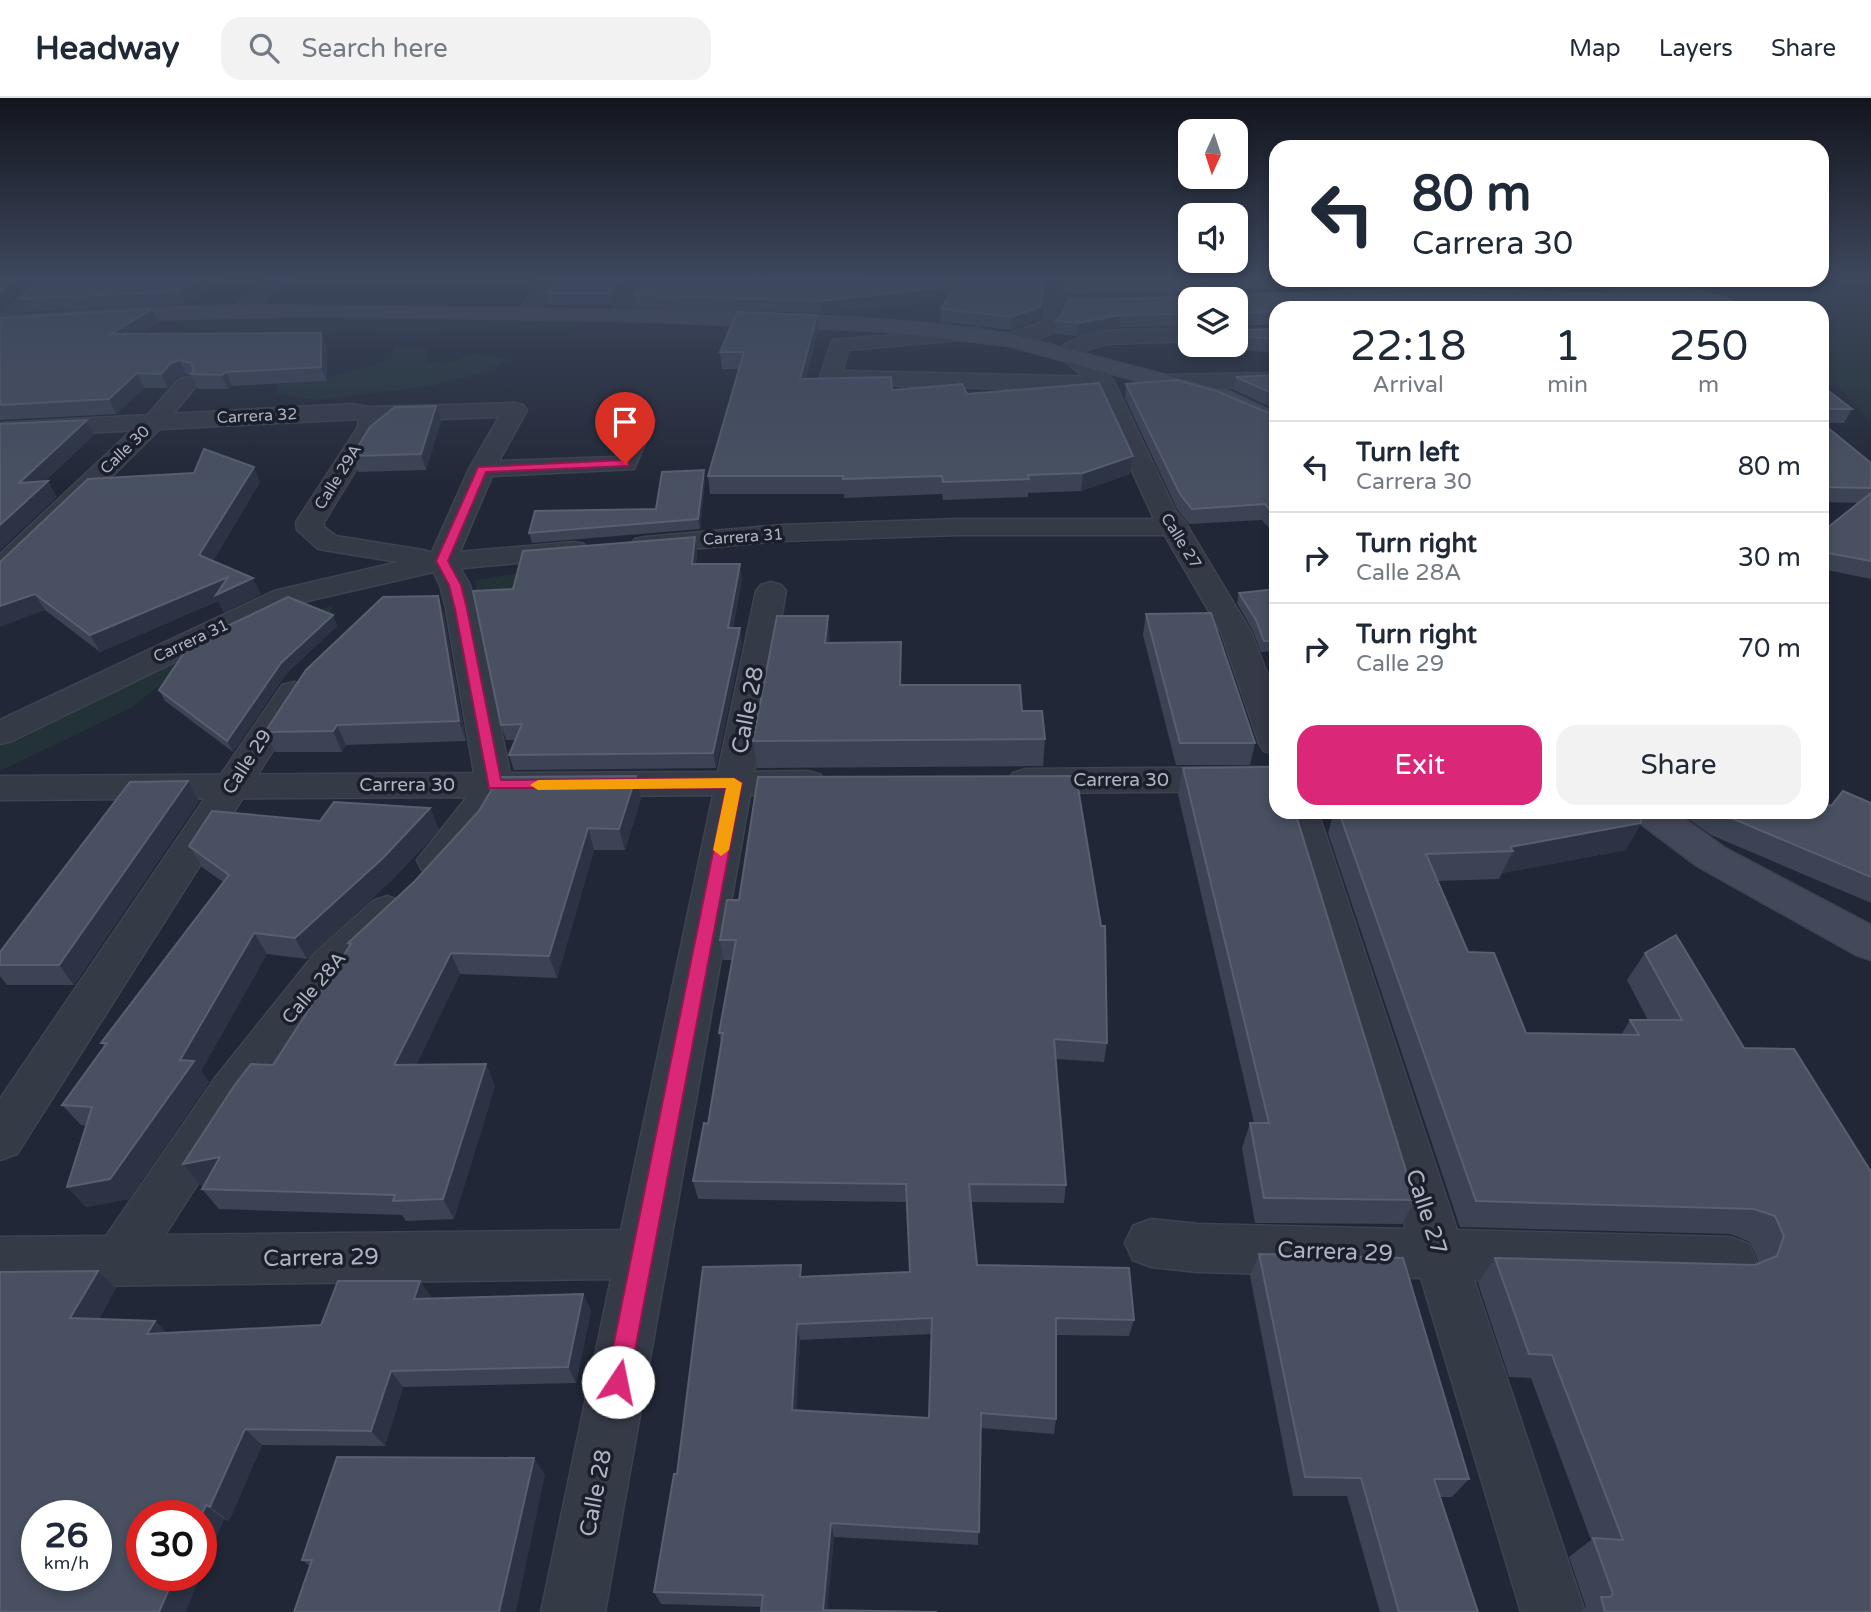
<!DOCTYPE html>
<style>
body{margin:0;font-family:"Varela Round",sans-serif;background:#f2f2f3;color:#1f2937;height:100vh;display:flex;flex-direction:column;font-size:26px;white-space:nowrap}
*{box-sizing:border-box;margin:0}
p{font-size:23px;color:#747a83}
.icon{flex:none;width:38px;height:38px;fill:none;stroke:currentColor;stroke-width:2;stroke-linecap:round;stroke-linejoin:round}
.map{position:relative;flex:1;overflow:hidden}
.drawer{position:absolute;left:1269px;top:203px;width:560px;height:518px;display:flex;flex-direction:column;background:#fff;border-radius:21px;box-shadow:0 4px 10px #0003}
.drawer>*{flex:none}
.banner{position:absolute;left:1269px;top:42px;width:560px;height:147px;border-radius:21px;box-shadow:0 4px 10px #0003;background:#fff;color:#1f2937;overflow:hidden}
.needle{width:46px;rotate:183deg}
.fabs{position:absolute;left:1178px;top:21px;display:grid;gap:14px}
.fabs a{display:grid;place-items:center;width:70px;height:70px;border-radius:14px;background:#fff;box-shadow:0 4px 10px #0003;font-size:35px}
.speed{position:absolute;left:21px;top:1402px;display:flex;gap:14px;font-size:35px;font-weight:700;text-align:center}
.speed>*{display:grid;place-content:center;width:91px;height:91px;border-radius:50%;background:#fff;box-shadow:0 4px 10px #0003;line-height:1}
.speed small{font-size:18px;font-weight:400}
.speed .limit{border:10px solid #d22;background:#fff;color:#111}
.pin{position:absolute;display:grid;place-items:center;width:60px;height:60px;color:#fff;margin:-72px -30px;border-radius:50% 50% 50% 0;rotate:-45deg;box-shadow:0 0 7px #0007}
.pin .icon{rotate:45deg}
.me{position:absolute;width:77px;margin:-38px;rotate:11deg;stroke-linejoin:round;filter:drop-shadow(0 0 5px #0008)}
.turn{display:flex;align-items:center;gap:24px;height:147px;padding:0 28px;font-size:32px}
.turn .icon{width:91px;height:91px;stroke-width:2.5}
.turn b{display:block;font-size:49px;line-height:60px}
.eta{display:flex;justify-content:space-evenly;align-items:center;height:119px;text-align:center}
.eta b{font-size:42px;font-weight:600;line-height:49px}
.action{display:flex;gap:14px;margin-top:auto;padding:14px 28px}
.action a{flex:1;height:80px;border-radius:21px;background:#db2777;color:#fff;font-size:28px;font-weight:600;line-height:80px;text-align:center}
.action a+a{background:#f2f2f3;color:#1f2937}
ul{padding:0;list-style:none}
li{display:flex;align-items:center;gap:21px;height:91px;padding:0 28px;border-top:2px solid #e0e1e3}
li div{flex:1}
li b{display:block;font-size:26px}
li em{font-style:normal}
header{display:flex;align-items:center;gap:42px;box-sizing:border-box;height:98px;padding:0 35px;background:#fff;border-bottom:2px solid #e0e1e3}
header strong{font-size:33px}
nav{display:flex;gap:38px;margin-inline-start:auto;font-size:24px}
.search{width:490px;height:63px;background:#f2f2f3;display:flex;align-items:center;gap:18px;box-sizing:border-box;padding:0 24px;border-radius:21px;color:#747a83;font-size:26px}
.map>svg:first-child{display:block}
</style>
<header>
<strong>Headway</strong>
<div class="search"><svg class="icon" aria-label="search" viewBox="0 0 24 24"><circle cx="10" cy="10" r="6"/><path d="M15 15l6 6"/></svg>Search here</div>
<nav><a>Map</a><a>Layers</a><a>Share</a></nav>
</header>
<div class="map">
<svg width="1871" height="1514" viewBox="0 0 1871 1514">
<rect width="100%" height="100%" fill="#212736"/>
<g fill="#233237">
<path d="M1822,177H1871V323L1840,291L1822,284V210H1642L1604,206L1612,187L1640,182H1822Z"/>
<path d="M395,219L584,224L552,235L469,232L419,237L350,234L212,245L219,232L181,231L187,223Z"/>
<path d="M395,249L427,251V264L447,266L470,256L511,261L486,273L432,288L317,302L278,296L277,286L330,279L390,262Z"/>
<path d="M591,470L478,508L475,482L543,472Z"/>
<path d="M333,507L327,531L175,575L131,610L0,673V645L237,538Z"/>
</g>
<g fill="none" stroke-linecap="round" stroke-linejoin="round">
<defs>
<path id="pedestrian" d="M9,177H29L44,193L10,228L0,229V216L24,193Z"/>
<g id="minor">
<path d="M273,177H294L248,217H234L231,213L234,209Z"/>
<path d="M542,177H560L535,219H521L518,215Z"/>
<path d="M632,177H650L628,221H614L611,217Z"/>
<path d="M1039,177H1057L1063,200L1190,197L1199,201H1190V209L1065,212C1064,239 1031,243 1010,248L1003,246L1000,242C1009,231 1031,232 1043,222L1045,207Z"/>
<path d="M976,230L983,232L986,236L983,240L848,252L843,273L1104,279L1112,281L1115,286L1112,291L1104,293L831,286L823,284L820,279L832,242Z"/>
<path d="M1190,231V243L1108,246L1086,252L1075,260H1059L1056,255C1078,225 1157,232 1190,231Z"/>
<path d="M1276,275V289L1168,291L1160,289L1157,284L1160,279L1168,277Z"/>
<path d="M187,279L195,281L198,286L161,330L10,478L0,481V456L145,320L179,281Z"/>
<path d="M515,305L523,307L527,312L499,363L616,359L635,317H651L655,322L634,371L492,378L456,463L470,487L476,511L510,675L718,674L756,493L761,487L771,484L781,487L786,493L754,674L808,673L821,677L826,685L821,693L808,697H750L605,1514H541L611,1181L0,1189V1139L106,1138L215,980L316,854L373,803L387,798L401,803L407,813L401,823L346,876L247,1008L165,1137L621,1132L713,697L505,699C493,717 467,760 450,771C441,777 431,774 422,772L417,762L467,699L0,702V678L474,675L446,511L440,487L428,463L469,371L499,319L372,323L364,321L360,316L364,311L372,309Z"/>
<path d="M1174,421L1184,423L1188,429L1251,534L1276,598V656L1264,653L1259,645L1221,534L1160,429L1164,423Z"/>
<path d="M1276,669V693L1026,695L1013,691L1008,683L1013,675L1026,671Z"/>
<path d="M1280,714H1318L1457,1132L1730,1139L1749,1146L1756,1164L1749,1182L1730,1189L1474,1182L1585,1514H1521L1421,1180L1198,1174L1151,1169L1133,1162L1125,1145L1133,1128L1151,1121L1198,1126L1406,1131Z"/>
</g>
<g id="tertiary">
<path d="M1067,249C1086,253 1104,271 1115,286L1175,412L1188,429L1184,435L1174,437H958L782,443L645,455L635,453L631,447L635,441L645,439L782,427L958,421H1154L1093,287L1056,255L1059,250Z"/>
<path d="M352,306L380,311L384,316L382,329L324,424V429L336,438L423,452L435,456L574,444L584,446L588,452L584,458L574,460L442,472L294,506L12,643L0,646V622L274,493L398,464L318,451L297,432L296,424L358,329L359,321L0,339V325Z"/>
<path d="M294,584L306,587L310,594L17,1056L0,1062V1001L282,587Z"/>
</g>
<g id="secondary">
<path d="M254,207L691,213L849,219L946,227L1010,236L1231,294L1276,315V331L1215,304L1009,248L881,233L630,223L318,218L127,222L0,231V219L127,210Z"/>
<path d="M1631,714H1675L1725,750L1871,827V862L1856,857L1697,768L1637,723Z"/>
</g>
</defs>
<use href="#pedestrian" stroke="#3e4350" stroke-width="2"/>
<use href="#minor" stroke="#3e4350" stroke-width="3"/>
<use href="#tertiary" stroke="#3e4350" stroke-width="3"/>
<use href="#secondary" stroke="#3e4350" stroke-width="3"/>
<use href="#pedestrian" fill="#353a47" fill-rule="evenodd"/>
<use href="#minor" fill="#353a47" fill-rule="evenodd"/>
<use href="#tertiary" fill="#353a47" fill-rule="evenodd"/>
<use href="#secondary" fill="#43485a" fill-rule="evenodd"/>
</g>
<g fill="#3c4355" fill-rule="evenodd">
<path d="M33,177H229L185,206L27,214L20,201L38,183Z"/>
<path d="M630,177L613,207H547L545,195Z"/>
<path d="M1059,177H1276V182H1655L1731,201L1276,210V226L1236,228L1238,232L1276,231V255L1175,246L1177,233L1190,232V247H1236V201H1190V228L1119,229L1077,238L1055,236L1056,223L1192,199L1193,196L1191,195L1065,197ZM1429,187L1604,191L1610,196L1425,190ZM1397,188L1402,191L1238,197L1236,192Z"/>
<path d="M845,181L1042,207L1041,220L1011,232L941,224V211L947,202L823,215L637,210L635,197Z"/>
<path d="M817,217L818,233L806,281L892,292L967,296L1133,358L1130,376L1081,393L1028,395V399L943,402L942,396L844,400V396H710L708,378L740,271H722L720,254Z"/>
<path d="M0,220L158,224L139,236L321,235L326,249L327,283L232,288L228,291H198L192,278L186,276L177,279L168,290H144L116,316L0,322Z"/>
<path d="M1276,277V312L1234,292L1236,279Z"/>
<path d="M1126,286L1276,318V438L1262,422L1189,426L1177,411L1125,300Z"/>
<path d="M1822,288L1852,311L1844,325H1822Z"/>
<path d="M436,308L441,323L426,372L358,374L352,358Z"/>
<path d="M1822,325L1871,365V481L1822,471V434L1859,405L1822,404Z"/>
<path d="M705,382L700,431L532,445L529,435L656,411Z"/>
<path d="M260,384L213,463L261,496L224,514L218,503L100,554L45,512L0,464Z"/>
<path d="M697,453L696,466L742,480L733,530L742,544L716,670L514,672L509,657L515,642H506L501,627L513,491Z"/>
<path d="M1276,491V553L1261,554L1253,533L1237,505L1239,495Z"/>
<path d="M438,498L444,517L466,643L346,647L342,654H275L265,634Z"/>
<path d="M1146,516L1255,645L1250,667H1176L1143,537Z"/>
<path d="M333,517L337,528L286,576L233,654L165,603L159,592Z"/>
<path d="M901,544V587L1022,613L1045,641L1043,668L757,670L753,643L830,545Z"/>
<path d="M1183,670L1415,1102L1402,1126L1255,1125L1242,1050L1250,1025H1254L1178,696Z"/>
<path d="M636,678L641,700L625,752H594L557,880L460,876L416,967L486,966L495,988L454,1121L406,1123L402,1117L219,1111L202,1091L205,1086L200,1087L183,1066L273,967L350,849L348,845Z"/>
<path d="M199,703L74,887H7L0,878V854Z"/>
<path d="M1871,705V805L1711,737L1679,714H1822L1831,708Z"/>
<path d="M430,710L439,732L393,781L307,861L267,856L201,973L209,984L129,1101L86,1109L67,1089L86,1028L81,1027L62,1007L104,948L101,945L223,784L202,769L189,748L320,723Z"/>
<path d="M1334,714H1640L1641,725L1626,752L1502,775L1499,781L1437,783L1468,854L1526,935L1621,937L1630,922H1648L1627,882L1645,855L1744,950L1871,1514H1580L1586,1509L1569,1459L1591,1442L1531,1280L1509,1279L1478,1185L1495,1160L1755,1167L1757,1166L1758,1163L1750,1144L1730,1136L1460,1129L1328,735Z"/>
<path d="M727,802L1107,945L1104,964L1056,961L1066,1087L1064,1105L971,1104L977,1167L1134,1222L1129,1238L1056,1237V1321L1054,1336L981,1330L978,1447L834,1439L827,1512L761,1514L762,1509L661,1506L654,1494L677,1376L803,1178L910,1174L907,1104L698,1101L693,1083L708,1026L721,944L719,935L732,862H723L720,842ZM931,1236L929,1320L796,1312L800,1242Z"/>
<path d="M1259,1156L1469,1381L1452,1399H1440L1478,1514H1380L1347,1398H1293L1250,1178Z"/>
<path d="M98,1173L116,1190L99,1221L155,1223L167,1235L321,1227L338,1183H420L432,1201L583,1196L591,1213L576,1285L403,1289L385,1348L262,1347L229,1423L224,1421L201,1476V1418H142V1477H201L185,1514H0V1174ZM37,1418H96V1477H37Z"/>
<path d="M545,1377L310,1468L302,1462Z"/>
</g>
<g fill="#2c3344">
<path d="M204,177H229L185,206L180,193Z"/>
<path d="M621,177H630L613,207L611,195Z"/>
<path d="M14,180L20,193L0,213V193Z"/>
<path d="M1238,180L1236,192L1225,199L1227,186Z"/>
<path d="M1422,182H1431L1429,187L1416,195L1420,183Z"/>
<path d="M955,188V201L823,215L822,203Z"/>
<path d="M1043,195L1041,220L1011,232L1012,219Z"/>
<path d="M152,211L158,224L118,250L111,236Z"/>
<path d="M817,217L818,233L801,298L800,281Z"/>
<path d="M1120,217L1119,229L1077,238L1079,225Z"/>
<path d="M321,235L326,249L327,283L321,269Z"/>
<path d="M180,262L186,276L177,279L168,290L161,276L171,265Z"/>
<path d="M226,274L232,288L228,291L222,277Z"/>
<path d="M137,275L144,290L116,316L109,301Z"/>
<path d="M436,308L441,323L426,372L421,356Z"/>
<path d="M87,322L94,337L28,400L19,385Z"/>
<path d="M1133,358L1130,376L1081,393L1083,375Z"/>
<path d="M254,369L260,384L207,473L199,457Z"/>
<path d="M704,372L705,382L700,431L698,421Z"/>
<path d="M48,383L57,399L0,452V427Z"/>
<path d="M695,439L697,453L694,480L692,466Z"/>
<path d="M740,466L742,480L730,544L728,530Z"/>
<path d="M228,479L253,480L261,496L224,514L218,503L100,554L90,537Z"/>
<path d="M35,496L45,512L0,529V508Z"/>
<path d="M438,498L444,517L466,643L459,623Z"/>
<path d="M333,517L337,528L286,576L233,654L227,643L281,565Z"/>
<path d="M828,518L830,544L825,545Z"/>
<path d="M740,530L742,544L716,670L713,655Z"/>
<path d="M337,627L346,647L342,654L333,633Z"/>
<path d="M636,678L641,700L625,752L619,731Z"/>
<path d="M188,683L199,703L74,887L59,867Z"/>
<path d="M430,710L439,732L393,781L307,861L295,840Z"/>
<path d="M1641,725L1626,752L1502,775L1513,753L1510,749Z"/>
<path d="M588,730L594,752L557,880L549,858Z"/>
<path d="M254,835L267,856L201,973L209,984L129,1101L86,1109L67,1089L180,962Z"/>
<path d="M451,855L460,876L406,989L394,967Z"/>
<path d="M486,966L495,988L454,1121L443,1101Z"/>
<path d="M220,1059L236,1080L200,1087L183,1066Z"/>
<path d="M98,1173L116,1190L90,1237L70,1220Z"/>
<path d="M420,1183L432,1200L426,1218L414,1201Z"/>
<path d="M583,1196L591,1213L576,1285L568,1269Z"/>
<path d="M155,1223L172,1240L147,1236Z"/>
<path d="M797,1226L800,1242L796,1328L792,1312Z"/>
<path d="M391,1273L403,1289L385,1348L371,1333Z"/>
<path d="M245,1331L262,1347L229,1423L210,1409Z"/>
<path d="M534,1360L545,1377L516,1514H499Z"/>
<path d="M206,1407L224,1421L201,1476V1418Z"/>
<path d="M831,1425L834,1439L827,1514L823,1512Z"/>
<path d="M175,1477H201L185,1514H159Z"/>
</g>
<g fill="#485061" stroke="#585f70" stroke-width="2" fill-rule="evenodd">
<path d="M0,177H11L14,180L0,193Z"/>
<path d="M38,177H204L180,193L20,201L39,182Z"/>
<path d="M564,177H621L611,195H545Z"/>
<path d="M645,177L845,181L899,177H1040L1043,195L1041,208L1012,219L941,211L955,188L822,203L635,197Z"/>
<path d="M1064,177H1276V179L1238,180L1227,186L1226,190L1236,191L1238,197L1407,191L1413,184L1410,182H1422L1420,183L1425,190L1609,196L1621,188L1613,182H1655L1731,201L1735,210H1276V214L1236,215V229L1238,232L1276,231V241L1236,238V201H1190V216L1120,217L1079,225L1056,223L1062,217L1068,202L1192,199L1194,191H1201L1203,188L1193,182L1066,185Z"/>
<path d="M152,211L111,236L321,235V269L226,274L222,277L191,276L194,272L191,265L180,262L171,265L161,276L137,275L109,301L0,307V220Z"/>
<path d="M737,214L817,217L800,281L891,279L892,292L962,286L967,296L1099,285L1133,358L1083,375L1028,377L1029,381L943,384L942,378L843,381V378H708L744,254H720Z"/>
<path d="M1276,277V297L1236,279Z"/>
<path d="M1177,282L1216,293L1276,318V419L1265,406L1192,411L1180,396L1126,286Z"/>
<path d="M1822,288L1852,311H1822Z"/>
<path d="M436,308L421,356L352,358L370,329L395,309Z"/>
<path d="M87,322L19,385L48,383L0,427V326Z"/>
<path d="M1822,325L1871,365V390L1822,389Z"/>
<path d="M204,351L254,369L199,457L253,480L216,497L228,479L90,537L35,496L0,508V464L88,381L194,375Z"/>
<path d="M704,372L698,421L529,435L535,413L656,411L662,374Z"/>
<path d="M1871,395V463L1822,454V434Z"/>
<path d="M695,439L692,466H740L728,530H740L713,655L509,657L522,626L501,627L473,493L513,491L523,453Z"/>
<path d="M1276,491V543H1264L1256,522L1239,495Z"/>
<path d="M438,498L459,623L337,627L333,633L265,634L306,572L383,499Z"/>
<path d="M288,499L333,517L281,565L227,643L159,592L190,546Z"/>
<path d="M1211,515L1255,645H1180L1146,516Z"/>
<path d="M777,518H828L825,545L901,544L900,587H1020L1022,613H1042L1045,641L753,643Z"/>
<path d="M1276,669V714H1295L1415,1102L1264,1100L1250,1025H1269L1183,670Z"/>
<path d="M636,678L619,731L588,730L549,858L451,855L394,967L486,966L443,1101L393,1103L395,1097L202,1091L220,1059L183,1066L234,988L251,966L273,967L351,846L348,845L415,783L479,713L499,679Z"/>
<path d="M1076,678L1101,828H1105L1107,945L1054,941L1066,1087L969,1086L977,1167L1129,1170L1134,1222L1056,1220V1321L981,1315L979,1434L831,1425L823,1512L937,1514H761L763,1497L654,1494L674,1376H677L703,1169L801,1167L800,1179L910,1174L906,1086L693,1083L704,1025L708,1026L723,935H719L736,842H720L727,802H739L758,679ZM932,1220L929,1320L792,1312L797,1226Z"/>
<path d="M188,683L59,867H0V854L130,684Z"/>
<path d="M1843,693L1871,705V779L1724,717L1720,714H1822V704L1831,708Z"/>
<path d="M334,704L430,710L383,760L295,840L254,835L180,962L194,963L110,1081L67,1089L92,1009L62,1007L107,945H101L229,777L189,748L212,713L320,723Z"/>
<path d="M1339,714H1640L1641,725L1510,749L1513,753L1426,756L1468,854L1494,855L1526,935L1639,937L1630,922H1682L1645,855L1676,837L1744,950L1794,951L1871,1074V1514H1605L1601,1499H1610L1613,1496L1593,1440L1623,1442L1552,1257L1529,1256L1495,1160L1755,1167L1777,1158L1784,1138L1775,1118L1754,1111L1476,1103Z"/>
<path d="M1259,1156L1403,1160L1469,1381H1434L1478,1514H1399L1361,1380L1305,1379Z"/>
<path d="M98,1173L70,1220L155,1223L147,1236L321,1227L338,1183H420L414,1201L583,1196L568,1269L391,1273L371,1333L245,1331L210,1409L206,1407L201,1418H142V1477H175L159,1514H0V1174ZM37,1418H96V1477H37Z"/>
<path d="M337,1359L534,1360L499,1514H294L312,1462H302Z"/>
</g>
<linearGradient id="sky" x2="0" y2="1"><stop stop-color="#12151e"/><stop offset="0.46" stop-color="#3d475d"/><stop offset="1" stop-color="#3d475d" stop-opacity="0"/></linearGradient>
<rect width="1871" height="389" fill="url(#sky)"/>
<path fill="#db2777" stroke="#8e194d" stroke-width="2" d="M625,362L629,363V368L486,374L448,463L461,487L467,511L501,682L734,680L742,685L629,1284L626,1292L618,1295L609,1292L606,1284L726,690H489L455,511L449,487L436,463L478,369Z"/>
<path fill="#f59e0b" d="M734,680L742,685L729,752L721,758L713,752L726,690L538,692L530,687L538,682Z"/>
<g text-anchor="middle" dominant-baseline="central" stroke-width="7" stroke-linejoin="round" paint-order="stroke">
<g font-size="16" fill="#afb4c3" stroke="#1a1f2b">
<text transform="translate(257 318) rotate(-3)">Carrera 32</text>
<text transform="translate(125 352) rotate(-44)">Calle 30</text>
<text transform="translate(338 379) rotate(-58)">Calle 29A</text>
<text transform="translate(743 439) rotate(-4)">Carrera 31</text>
<text transform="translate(1181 443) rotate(58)">Calle 27</text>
<text transform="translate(191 543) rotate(-25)">Carrera 31</text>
</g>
<g font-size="19" fill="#afb4c3" stroke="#1a1f2b">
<text transform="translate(247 664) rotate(-57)">Calle 29</text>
<text x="1121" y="682">Carrera 30</text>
<text x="407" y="687">Carrera 30</text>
<text transform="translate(314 890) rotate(-50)">Calle 28A</text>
</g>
<g font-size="23" fill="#afb4c3" stroke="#1a1f2b">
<text transform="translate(748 612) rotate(-79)">Calle 28</text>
<text transform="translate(1426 1114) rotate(72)">Calle 27</text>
<text transform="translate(1335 1154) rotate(2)">Carrera 29</text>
<text transform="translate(321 1160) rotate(-1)">Carrera 29</text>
<text transform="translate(596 1395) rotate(-79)">Calle 28</text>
</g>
</g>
</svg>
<div class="fabs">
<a><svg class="needle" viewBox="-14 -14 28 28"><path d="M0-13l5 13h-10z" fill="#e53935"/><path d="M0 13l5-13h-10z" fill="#747a83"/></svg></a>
<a><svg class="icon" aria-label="sound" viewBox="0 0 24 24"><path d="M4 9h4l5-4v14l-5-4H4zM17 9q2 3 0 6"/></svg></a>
<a><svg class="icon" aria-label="layers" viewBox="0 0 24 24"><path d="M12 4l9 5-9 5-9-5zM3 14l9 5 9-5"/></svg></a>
</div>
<div class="speed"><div>26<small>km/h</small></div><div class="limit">30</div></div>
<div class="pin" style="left:625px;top:366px;background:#d93025"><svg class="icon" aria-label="arrive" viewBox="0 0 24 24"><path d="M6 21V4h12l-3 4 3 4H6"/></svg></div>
<svg class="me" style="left:618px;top:1284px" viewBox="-20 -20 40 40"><circle r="19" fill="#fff"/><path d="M0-13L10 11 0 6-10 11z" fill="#db2777"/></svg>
<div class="banner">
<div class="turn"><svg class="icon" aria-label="left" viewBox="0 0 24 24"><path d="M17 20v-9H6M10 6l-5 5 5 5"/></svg><div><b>80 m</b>Carrera 30</div></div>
</div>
<section class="drawer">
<div class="eta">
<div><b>22:18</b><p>Arrival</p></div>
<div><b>1</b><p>min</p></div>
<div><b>250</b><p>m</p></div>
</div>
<ul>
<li><svg class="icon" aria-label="left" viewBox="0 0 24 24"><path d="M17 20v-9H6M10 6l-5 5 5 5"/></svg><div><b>Turn left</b><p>Carrera 30</p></div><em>80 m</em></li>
<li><svg class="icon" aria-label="right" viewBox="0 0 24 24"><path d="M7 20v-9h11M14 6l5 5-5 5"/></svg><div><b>Turn right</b><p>Calle 28A</p></div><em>30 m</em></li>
<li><svg class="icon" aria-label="right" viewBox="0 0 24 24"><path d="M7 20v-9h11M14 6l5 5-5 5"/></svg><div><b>Turn right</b><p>Calle 29</p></div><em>70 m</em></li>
</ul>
<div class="action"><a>Exit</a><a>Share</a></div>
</section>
</div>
